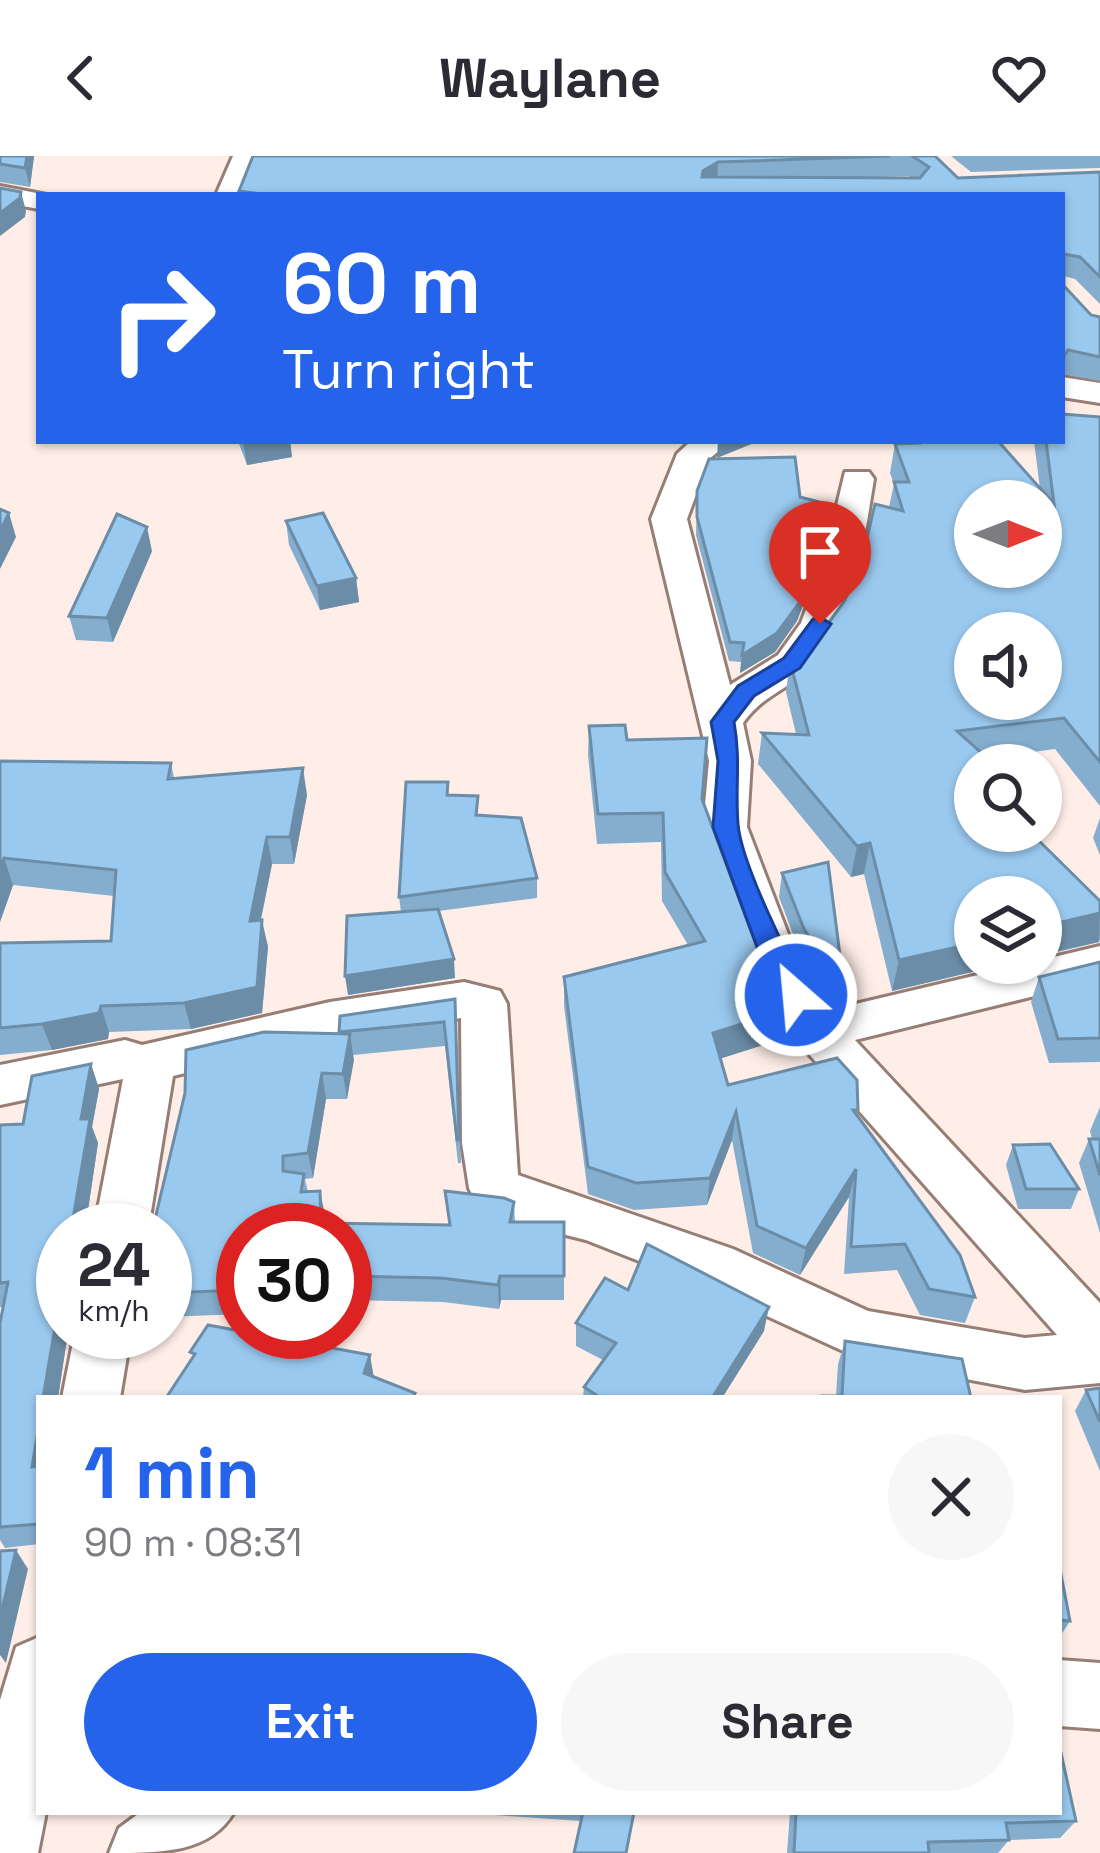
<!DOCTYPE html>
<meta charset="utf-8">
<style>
body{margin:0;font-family:"Space Grotesk",sans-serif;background:#f7f7f7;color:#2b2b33;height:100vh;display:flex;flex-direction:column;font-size:45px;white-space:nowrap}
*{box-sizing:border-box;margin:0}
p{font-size:39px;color:#7c7c81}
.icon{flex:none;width:66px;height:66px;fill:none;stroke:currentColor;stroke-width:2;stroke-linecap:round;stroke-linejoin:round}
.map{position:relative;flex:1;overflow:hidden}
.details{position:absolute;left:36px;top:1239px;width:1026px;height:420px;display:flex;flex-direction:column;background:#fff;border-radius:0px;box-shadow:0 3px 9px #0004}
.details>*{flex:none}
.hud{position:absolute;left:36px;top:36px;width:1029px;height:252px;border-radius:0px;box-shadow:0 3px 9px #0004;background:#2563eb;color:#fff;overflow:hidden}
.needle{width:78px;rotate:90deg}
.tools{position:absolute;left:954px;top:324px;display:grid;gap:24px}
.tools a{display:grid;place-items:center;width:108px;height:108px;border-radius:50%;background:#fff;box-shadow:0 3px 9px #0004;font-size:60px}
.speed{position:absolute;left:36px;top:1047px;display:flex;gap:24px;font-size:60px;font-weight:700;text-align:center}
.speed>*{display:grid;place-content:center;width:156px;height:156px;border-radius:50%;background:#fff;box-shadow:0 3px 9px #0004;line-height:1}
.speed small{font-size:30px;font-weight:400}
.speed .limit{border:18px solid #d22;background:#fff;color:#111}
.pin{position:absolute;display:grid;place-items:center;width:102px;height:102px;color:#fff;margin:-123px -51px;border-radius:50% 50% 50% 0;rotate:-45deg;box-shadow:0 0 12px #0007}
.pin .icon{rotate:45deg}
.me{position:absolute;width:132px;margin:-66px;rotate:333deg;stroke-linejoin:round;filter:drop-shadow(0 0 9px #0008)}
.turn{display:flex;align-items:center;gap:42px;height:252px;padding:0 48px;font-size:54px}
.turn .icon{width:156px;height:156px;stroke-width:2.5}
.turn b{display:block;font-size:84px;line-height:102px}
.round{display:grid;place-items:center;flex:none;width:126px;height:126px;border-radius:63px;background:#f7f7f7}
.overview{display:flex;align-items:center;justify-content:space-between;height:204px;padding:0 48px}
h1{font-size:72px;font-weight:700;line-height:90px;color:#2563eb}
.button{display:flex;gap:24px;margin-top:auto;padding:24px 48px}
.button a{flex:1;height:138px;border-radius:72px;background:#2563eb;color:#fff;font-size:48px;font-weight:700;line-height:138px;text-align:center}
.button a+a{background:#f7f7f7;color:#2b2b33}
header{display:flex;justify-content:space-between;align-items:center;height:156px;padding:0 48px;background:#fff;font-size:54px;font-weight:700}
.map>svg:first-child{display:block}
</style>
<header><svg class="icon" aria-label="back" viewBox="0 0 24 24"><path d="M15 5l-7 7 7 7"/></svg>Waylane<svg class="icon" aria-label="heart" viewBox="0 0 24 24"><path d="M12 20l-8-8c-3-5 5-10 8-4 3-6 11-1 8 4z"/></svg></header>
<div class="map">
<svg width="1100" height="1697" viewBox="0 0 1100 1697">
<rect width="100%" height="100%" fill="#ffeee8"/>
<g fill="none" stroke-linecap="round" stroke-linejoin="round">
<defs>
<g id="minor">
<path d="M233,0H259L242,39H216Z"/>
<path d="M0,30L47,39H39V53L0,46Z"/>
<path d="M1062,221L1100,227V247L1062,241Z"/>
<path d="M691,285H731L709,303L687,363L730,529L778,499L801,467L823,407L845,316H869L874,323C863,388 855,465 807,514C785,536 764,538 743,567L751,605L747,671L796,799L830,854L1100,790V824L855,884L1100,1147V1227L1025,1234L863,1204L695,1127L586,1084L514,1066L476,1047L469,1032L462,987L461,862L330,882L173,920L148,1074H94L123,923L0,949V909L125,884L142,889L330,846L464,826L500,835L507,848L518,1019L733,1093L868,1155L1025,1182L1057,1179L801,889L751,802L703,671L709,605L651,363L677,298Z"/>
<path d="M75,1176H131L120,1242H62Z"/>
<path d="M39,1481V1656H46L38,1697H0V1544L16,1491Z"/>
<path d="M1059,1504L1100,1507V1573L1059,1570Z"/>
<path d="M141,1656H234C210,1697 162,1697 109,1697L119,1672Z"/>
</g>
</defs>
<use href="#minor" stroke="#967e75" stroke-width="6"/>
<use href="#minor" fill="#fff" fill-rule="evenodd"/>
</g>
<g fill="#84adce" fill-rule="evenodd">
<path d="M0,0H34L30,31L0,26Z"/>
<path d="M253,0H935L958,22L1100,16V148L1075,123L1064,120V130L1091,159L1100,161V225L1062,218V39H239V35ZM908,20L912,22H845Z"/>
<path d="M951,0H1100V12L971,16Z"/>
<path d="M1100,261V650L1055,593L987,602L975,675L1100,745V783L1099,786L892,835L864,718L851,721L758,608L762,577L796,578L786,536L790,505L815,486L845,444L889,351L894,328L890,317L895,288L914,287V285H998L1040,333L1034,285H1062Z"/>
<path d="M238,285H290L292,301L247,309Z"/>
<path d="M697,335L800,341L831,349L819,406L797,465L775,496L740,517L741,506L729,505L696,379Z"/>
<path d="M286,365L356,422L359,446L320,454L289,389Z"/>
<path d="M152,395L113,486L76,484L69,460Z"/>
<path d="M589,570L627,584L702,643L791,880L721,902L728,929L858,954L857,959L975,1141L965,1167L920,1159L897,1114L844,1118L849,1041L800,1119L753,1097L732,984L707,1049L634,1054L588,1038L564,850V821L688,789L662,745L661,686L597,688L588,599Z"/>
<path d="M0,605L171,607L174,622L307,639L294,708H272L261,764L268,791L262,857L191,873L109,876L108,883L52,894L0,899V787L111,785L114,740L13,729L0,766Z"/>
<path d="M448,626V639L479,659L537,722V742L439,755L455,822L348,839L401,756L399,741Z"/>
<path d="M1100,662V699L1093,682Z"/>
<path d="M782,717L843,823L838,848L832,849L800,797L779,741Z"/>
<path d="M1100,806V906L1049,907L1031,846L1039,821Z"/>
<path d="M455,843L461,1007H458L445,890L353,899L347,943H326L313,1022L305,1023L308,1036L325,1059V1067L449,1069L514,1046L515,1066H564V1144H501L499,1153L443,1146L345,1144V1074H243V1158L165,1161V1074L155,1063L339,878L340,860Z"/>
<path d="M91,908L99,933L92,971L98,987L85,1074H63V1176H68L58,1242H39V1388L5,1392L0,1384V1167L3,1151H0V969L23,968Z"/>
<path d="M1100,951V1077L1079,1007L1089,983H1092L1090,975Z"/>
<path d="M1013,989L1079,1033L1071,1053H1018L1006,1009Z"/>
<path d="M628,1134L764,1175L722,1242H583L584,1231L603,1204L576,1190V1167Z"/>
<path d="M845,1185L971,1242L836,1240L838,1208Z"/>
<path d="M1100,1232V1315L1075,1255L1086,1234Z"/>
<path d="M1059,1408L1070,1465L1059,1482Z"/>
<path d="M340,1656H387L341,1659Z"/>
<path d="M493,1656H635L581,1665L494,1659Z"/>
<path d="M790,1656H1059L1076,1665L1060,1682L1009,1684L998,1697H787Z"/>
</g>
<g fill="#6c8da7">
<path d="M27,0H34L30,31L25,12Z"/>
<path d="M718,6L717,26L702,35L703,15Z"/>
<path d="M21,36L26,55L25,61L0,80V57Z"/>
<path d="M243,285H290L292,301L247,309Z"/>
<path d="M718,285H759L717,302Z"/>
<path d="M831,349L819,406L797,465L775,496L740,517L742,499Z"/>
<path d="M9,357L16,381L0,413V375Z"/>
<path d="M147,371L152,395L113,486L107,462Z"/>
<path d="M356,422L359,446L320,454L317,430Z"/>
<path d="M303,612L307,639L294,708L290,681Z"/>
<path d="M267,681L272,708L255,791L250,765Z"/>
<path d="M870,687L864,718L851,721L857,690Z"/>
<path d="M4,702L13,729L0,766V712Z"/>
<path d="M1100,757L1099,786L1041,799V771Z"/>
<path d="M262,764L268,791L262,857L191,873L184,847Z"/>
<path d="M975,787V807H1009L892,835L899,804Z"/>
<path d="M454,803L455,822L348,839L345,820Z"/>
<path d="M843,823L838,848L832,849L837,825Z"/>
<path d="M101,850L109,876L108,883L52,894L42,868Z"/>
<path d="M796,851L791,880L710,906L713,877Z"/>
<path d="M350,878L354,904L347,943L343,918Z"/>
<path d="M91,908L99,933L92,971L98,987L85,1074H71L81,963Z"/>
<path d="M322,917L326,943L313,1022L308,997Z"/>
<path d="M736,956L732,984L707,1049L710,1022Z"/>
<path d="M856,1013L849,1041L800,1119L806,1092Z"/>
<path d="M320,1035L325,1059V1074L321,1067Z"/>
<path d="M500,1120L501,1144L499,1153L498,1129Z"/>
<path d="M63,1124V1176H68L58,1242H43Z"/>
<path d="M769,1151L764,1175L722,1242H712Z"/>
<path d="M370,1199L374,1222L364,1217Z"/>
<path d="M39,1269V1324L32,1311Z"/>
<path d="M16,1394L28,1413L6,1507L0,1499V1462Z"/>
</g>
<g fill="#9ac9ef" stroke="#6c8da7" stroke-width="3" fill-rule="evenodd">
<path d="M0,0H27L25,12L0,8Z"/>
<path d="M253,0H890L718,6L703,15L702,21L920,22L929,11L912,0H935L958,22L1100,16V121L1080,101L1064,98V130L1091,159L1100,161V201L1068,194L1062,203V39H270L239,35Z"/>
<path d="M0,32L21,36L20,42L0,57Z"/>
<path d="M1062,258L1100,261V606L1064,562L957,575L995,609H975V675H1029L1100,745V757L1041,771V741H975V787L899,804L870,687L857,690L762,577L809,579L790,505L815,486L845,444L864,395L875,348L903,355L894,326H909L895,288L920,287V285H998L1054,348L1046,285H1062ZM975,345H1041V411H975ZM975,477H1041V543H975Z"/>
<path d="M795,301L800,341L831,349L821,387L800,446L777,477L742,499L744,487L730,486L697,361V335L709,303Z"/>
<path d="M0,353L9,357L0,375Z"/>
<path d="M323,357L356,422L317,430L286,365Z"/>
<path d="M117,358L147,371L107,462L69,460Z"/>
<path d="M625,569L627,584L707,582L702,643L751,775L796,851L713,877L728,929L837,902L857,924L858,954H853L960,1099L975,1141L929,1133L905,1088L851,1091L856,1013L806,1092L757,1070L736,956L710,1022L636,1027L588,1011L564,821L705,785L665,716L663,657L598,658L589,570Z"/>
<path d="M0,605L171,607L168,623L303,612L290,681H267L250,765L262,764L257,831L184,847L101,850L99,857L42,868L0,872V787L111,785L116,714L4,702L0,712Z"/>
<path d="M406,626H448L447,639L478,640L476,659L521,662L537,722L399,741Z"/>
<path d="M828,706L843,823L837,825L804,773L782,717Z"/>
<path d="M438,753L454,803L345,820L347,760Z"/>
<path d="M1100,806V882L1058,883L1039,821Z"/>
<path d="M455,843L459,984H457L444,866L339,876L340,860Z"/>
<path d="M264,876L350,878L343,918L322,917L308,997L283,1000V1015L304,1018L301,1036L320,1035L321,1067L450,1069L445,1035L504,1042L514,1046L510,1066H564V1120H500L498,1129L441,1122L345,1120V1074H243V1134L165,1137V1074H142L144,1064L155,1063L185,937L186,894Z"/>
<path d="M91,908L81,963H90L71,1074H63V1124L43,1242H39V1269L32,1311L39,1310V1368L0,1371V1167L8,1126L0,1127V969L23,968L32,920Z"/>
<path d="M1089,983H1100V1019Z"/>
<path d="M1050,988L1079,1033H1026L1013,989Z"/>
<path d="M647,1088L769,1151L712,1242H601L584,1231L616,1187L576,1167L605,1122L628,1134Z"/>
<path d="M208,1169L370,1199L364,1217L415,1237L413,1242H166L195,1198L190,1196Z"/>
<path d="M845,1185L962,1203L971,1242H822V1240H842Z"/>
<path d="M1100,1232V1266L1086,1234Z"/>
<path d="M16,1394L0,1462V1395Z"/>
<path d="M1059,1408L1070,1465L1059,1464Z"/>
<path d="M1059,1588L1076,1665L1006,1667L1009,1684L928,1686L929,1697H794L796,1656H1059Z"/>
<path d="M583,1656H634L626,1697H574Z"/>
</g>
<path fill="#2563eb" stroke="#184099" stroke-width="3" d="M820,461L831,468L800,512L754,540L734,566C741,604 735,632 738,668C741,707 789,803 809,839L796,849L786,846L761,802L713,671L718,605L711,566L738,530L784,502L813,463Z"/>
</svg>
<div class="tools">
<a><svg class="needle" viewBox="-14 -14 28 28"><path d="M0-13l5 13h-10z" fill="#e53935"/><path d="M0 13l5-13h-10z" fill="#7c7c81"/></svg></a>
<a><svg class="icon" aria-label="sound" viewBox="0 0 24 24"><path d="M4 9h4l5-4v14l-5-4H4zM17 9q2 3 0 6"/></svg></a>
<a><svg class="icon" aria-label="search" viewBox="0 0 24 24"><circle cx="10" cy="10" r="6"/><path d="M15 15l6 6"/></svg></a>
<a><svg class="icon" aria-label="layers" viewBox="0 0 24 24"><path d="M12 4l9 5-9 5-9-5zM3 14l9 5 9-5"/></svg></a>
</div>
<div class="speed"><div>24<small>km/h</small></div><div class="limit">30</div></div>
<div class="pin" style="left:820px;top:468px;background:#d93025"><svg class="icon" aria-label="arrive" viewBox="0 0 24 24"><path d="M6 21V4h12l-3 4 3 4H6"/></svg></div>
<svg class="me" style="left:796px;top:839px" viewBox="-20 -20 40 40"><circle r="17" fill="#2563eb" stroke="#fff" stroke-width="3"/><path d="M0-11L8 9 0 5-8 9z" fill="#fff"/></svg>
<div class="hud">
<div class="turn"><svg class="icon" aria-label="right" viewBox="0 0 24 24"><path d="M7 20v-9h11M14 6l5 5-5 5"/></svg><div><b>60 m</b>Turn right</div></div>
</div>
<section class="details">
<div class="overview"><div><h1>1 min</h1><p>90 m · 08:31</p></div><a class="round"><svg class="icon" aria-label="close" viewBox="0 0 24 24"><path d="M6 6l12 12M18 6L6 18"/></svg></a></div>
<div class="button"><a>Exit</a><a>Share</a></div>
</section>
</div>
